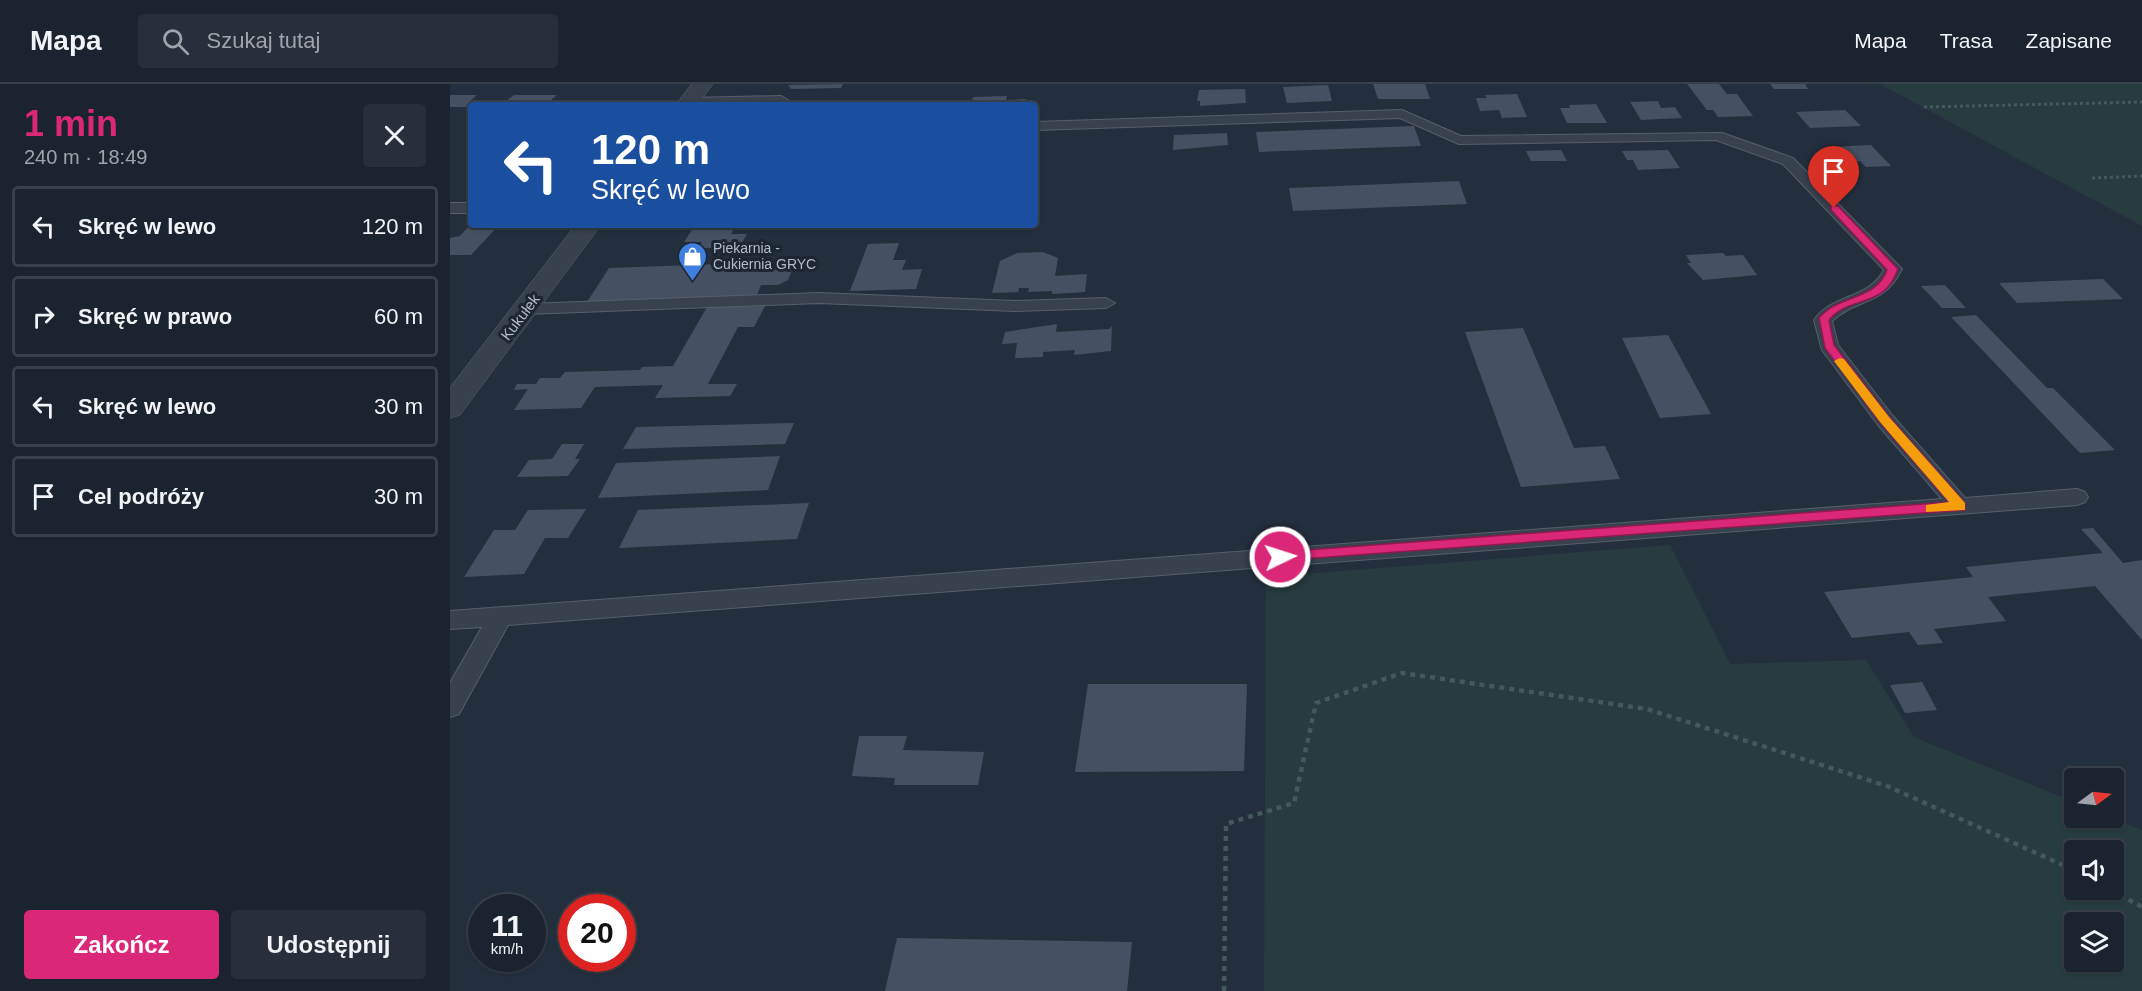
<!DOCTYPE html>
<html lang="pl">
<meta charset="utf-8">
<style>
body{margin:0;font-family:Arial,sans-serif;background:#282f3a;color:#f1f3f6;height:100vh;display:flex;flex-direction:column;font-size:22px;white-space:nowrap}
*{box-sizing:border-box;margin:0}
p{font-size:20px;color:#a0a4aa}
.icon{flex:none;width:33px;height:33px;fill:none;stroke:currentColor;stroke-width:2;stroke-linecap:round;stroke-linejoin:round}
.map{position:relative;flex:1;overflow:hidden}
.panel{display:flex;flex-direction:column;background:#1b232e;width:450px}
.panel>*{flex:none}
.banner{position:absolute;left:18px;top:18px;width:570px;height:126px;border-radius:6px;box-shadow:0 2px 4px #0004,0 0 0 2px #39404a;background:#1a4fa0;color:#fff;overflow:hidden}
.needle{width:39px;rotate:75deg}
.fabs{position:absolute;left:1614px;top:684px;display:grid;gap:12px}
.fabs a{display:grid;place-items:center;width:60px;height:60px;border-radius:6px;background:#1b232e;box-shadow:0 2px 4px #0004,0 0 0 2px #39404a;font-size:30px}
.speed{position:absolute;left:18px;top:810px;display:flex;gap:12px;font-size:30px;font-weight:700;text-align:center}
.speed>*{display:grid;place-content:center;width:78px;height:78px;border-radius:50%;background:#1b232e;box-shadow:0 2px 4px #0004,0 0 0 2px #39404a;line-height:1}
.speed small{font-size:15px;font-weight:400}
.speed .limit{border:9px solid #d22;background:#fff;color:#111}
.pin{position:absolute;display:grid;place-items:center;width:51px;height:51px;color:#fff;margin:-62px -26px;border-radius:50% 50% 50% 0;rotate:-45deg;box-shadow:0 0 6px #0007}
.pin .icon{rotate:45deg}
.me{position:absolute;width:66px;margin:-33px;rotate:86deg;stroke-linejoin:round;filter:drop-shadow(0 0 4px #0008)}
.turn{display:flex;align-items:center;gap:21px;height:126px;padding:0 24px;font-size:27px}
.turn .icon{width:78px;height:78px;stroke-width:2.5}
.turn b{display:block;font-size:42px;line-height:51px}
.round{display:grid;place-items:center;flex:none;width:63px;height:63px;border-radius:6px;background:#282f3a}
.overview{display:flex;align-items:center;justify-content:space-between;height:102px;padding:0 24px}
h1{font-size:36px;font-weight:700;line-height:45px;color:#db2777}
.cta{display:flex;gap:12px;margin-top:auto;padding:12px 24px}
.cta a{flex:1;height:69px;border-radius:6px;background:#db2777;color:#fff;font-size:24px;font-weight:700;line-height:69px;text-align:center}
.cta a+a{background:#282f3a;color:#f1f3f6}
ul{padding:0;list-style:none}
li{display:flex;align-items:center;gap:18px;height:81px;margin:0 12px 9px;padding:0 12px;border:3px solid #39404a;border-radius:6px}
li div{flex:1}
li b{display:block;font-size:22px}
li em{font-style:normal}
header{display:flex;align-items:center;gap:36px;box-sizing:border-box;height:84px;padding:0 30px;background:#1b232e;border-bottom:2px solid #39404a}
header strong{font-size:28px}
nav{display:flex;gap:33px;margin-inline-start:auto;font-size:21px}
.search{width:420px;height:54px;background:#282f3a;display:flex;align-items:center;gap:15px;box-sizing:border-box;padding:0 21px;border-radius:6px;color:#a0a4aa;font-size:22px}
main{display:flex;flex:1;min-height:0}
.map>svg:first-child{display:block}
</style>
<header>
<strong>Mapa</strong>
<div class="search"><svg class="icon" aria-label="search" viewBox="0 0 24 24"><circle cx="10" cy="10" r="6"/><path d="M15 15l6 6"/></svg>Szukaj tutaj</div>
<nav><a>Mapa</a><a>Trasa</a><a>Zapisane</a></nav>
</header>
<main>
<section class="panel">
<div class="overview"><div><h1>1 min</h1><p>240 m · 18:49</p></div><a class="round"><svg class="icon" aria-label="close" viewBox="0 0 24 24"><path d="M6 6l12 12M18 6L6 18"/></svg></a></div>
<ul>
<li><svg class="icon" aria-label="left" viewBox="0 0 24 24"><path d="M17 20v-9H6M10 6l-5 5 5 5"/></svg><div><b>Skręć w lewo</b></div><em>120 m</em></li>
<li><svg class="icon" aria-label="right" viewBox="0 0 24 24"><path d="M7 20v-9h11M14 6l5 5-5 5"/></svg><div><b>Skręć w prawo</b></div><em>60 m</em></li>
<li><svg class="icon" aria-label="left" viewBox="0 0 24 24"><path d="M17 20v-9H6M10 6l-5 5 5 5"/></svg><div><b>Skręć w lewo</b></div><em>30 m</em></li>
<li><svg class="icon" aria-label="arrive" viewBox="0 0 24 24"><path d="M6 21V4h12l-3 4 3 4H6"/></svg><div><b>Cel podróży</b></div><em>30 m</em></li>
</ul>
<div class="cta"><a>Zakończ</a><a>Udostępnij</a></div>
</section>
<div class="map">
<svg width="1692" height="907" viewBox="0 0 1692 907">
<rect width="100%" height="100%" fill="#242f3e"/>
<g fill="#263c3f" fill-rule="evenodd">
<path d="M1430,0H1692V142Z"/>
<path d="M1220,461L1280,580L1416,576L1464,653L1624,718V734H1662L1692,746V907H814L816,493ZM1624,766H1664V806H1624ZM1624,838H1664V878H1624Z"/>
</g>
<g fill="#455162">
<path d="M393,0L391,4L341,5L338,1Z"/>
<path d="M923,0H975L980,15H928Z"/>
<path d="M1237,0H1269L1277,10H1287L1303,32L1268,33L1263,26H1257Z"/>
<path d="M1320,0H1355L1358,5H1324Z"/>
<path d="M878,1L882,17L837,19L833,3Z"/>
<path d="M795,5L796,19L750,22V17H747L749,6Z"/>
<path d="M1067,10L1077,33L1052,34L1049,26L1030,27L1026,14H1037L1035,11Z"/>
<path d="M0,11H27L20,17H36L31,21L21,23H0Z"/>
<path d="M64,11H107L100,17L51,21Z"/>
<path d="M557,12L556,16L576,15L575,21H521L523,13Z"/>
<path d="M423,16L450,17L448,21H392L393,19Z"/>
<path d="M1208,17L1211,24L1225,23L1232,34L1191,36L1180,18Z"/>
<path d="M1146,20L1157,39H1117L1110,24H1120L1119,21Z"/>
<path d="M1395,26L1411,42L1360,44L1346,28Z"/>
<path d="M964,42L971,62L809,68L806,48Z"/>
<path d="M777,49L778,61L723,66L724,51Z"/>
<path d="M1421,61L1441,82L1416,83L1410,77L1393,78L1380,63Z"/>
<path d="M1111,66L1117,77H1081L1076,67Z"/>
<path d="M1218,66L1230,84L1188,86L1183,76H1177L1172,67Z"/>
<path d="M1009,97L1017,120L843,127L839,104Z"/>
<path d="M20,141H49L21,171H0V154L10,152Z"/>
<path d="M245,141H286L281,150H297L289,164H249L252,158H234Z"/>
<path d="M449,159L443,176H456L452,186L472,185L466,205L400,207L418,160Z"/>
<path d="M593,168L608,174L605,192L637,190L635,208L602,210V207L578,208L579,204H569L568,208L542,209L550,177L567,169Z"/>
<path d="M1273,169L1276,172L1293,171L1307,191L1253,196L1237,179H1241L1236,171Z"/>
<path d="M298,179H345L338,196L328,201H311L307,211L137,218L159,184Z"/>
<path d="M1653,195L1673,215L1567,219L1549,199Z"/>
<path d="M1495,201L1516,224H1492L1471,202Z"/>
<path d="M315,222L304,243H288L258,300H287L280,312L205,314L213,301L145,303L131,324L64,326L78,305L64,306L67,300H86L90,294H110L115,288L190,286L192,283L223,282L257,223Z"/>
<path d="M1526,231L1597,304H1603L1665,366L1630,369L1501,233Z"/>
<path d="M607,240L606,248L659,245L662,242L661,267L624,271L625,266L593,268V273L565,274L567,259L552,260L555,248Z"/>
<path d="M1073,244L1124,364L1155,362L1170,395L1071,403L1015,248Z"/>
<path d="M1218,251L1261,330L1210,334L1172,254Z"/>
<path d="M344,339L335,360L173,365L186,343Z"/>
<path d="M112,360H134L125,375H130L118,392L67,393L79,376L102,375Z"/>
<path d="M330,372L318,406L148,414L166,379Z"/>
<path d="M359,419L347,455L169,464L188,426Z"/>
<path d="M136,425L118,454H95L74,490L14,493L44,446H65L78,426Z"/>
<path d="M1643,444L1673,479L1692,476V556L1645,502L1538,513L1556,537L1484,545L1493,559L1468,561L1459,548L1402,554L1374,508L1523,493L1516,483L1653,469L1631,445Z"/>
<path d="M1472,598L1487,626L1455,629L1440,601Z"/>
<path d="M638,600H797L794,687L625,688Z"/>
<path d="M409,652H457L453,666L534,668L528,701H444L445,694L402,692Z"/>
<path d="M447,854L682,858L677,907H435Z"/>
</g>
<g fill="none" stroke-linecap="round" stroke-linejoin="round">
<defs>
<g id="lane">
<path d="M331,12L338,16L336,19L234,21L232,18L239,14Z"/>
<path d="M952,26L1011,52L1272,49L1343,74L1452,185C1433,223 1408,213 1382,237L1388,261L1442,331L1515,414L1627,405L1635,408L1638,413L1635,418L1627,421L58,541L9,630L0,633V599L32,543L0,545V527L1492,415L1428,341L1372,266L1364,236C1382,210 1419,215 1434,186L1333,80L1266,56L1009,60L950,34L585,46V38Z"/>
<rect x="0" y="119" width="21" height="10"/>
<path d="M369,209L565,217L656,214L665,219L656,224L565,227L369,219L77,230L68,225L77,220Z"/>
</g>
<g id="street">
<path d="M242,0H263L247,21H226Z"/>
<path d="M126,141H151L10,331L0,334V304Z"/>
</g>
</defs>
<use href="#lane" stroke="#565f6c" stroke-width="2"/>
<use href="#street" stroke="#565f6c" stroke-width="1"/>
<g stroke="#44595c" stroke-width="3" stroke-dasharray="3 3" stroke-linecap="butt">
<path d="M1474,23L1692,18"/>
<path d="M1642,94L1692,92"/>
</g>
<g stroke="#44595c" stroke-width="4.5" stroke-dasharray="5 5" stroke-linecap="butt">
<path d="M1661,806L1692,823"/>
<path d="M774,907L776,740L844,719L866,619L952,589L1197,625L1437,702L1624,786"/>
</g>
<use href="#lane" fill="#38414e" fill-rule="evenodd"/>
<use href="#street" fill="#38414e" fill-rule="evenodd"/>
</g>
<path fill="#db2777" stroke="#8e194d" stroke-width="1.5" d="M1381,122H1388L1448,185C1434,226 1401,210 1379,236L1384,261L1439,333L1515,419V426L825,477V469L830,468L1499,418L1430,338L1375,264L1369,234C1389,210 1426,217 1437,186L1381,126Z"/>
<path fill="#f59e0b" d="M1390,274L1394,275L1439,333L1515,419V426L1476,428V421L1499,418L1430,338L1384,277Z"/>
<defs>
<symbol id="shop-pin" viewBox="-11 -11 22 30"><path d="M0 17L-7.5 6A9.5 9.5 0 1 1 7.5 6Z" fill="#3f7fe0" stroke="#1d2633"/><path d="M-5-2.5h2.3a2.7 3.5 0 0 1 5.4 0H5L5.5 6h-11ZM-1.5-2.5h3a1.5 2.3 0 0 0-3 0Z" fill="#fff"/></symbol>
</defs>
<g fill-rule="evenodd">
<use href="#shop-pin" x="226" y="156" width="33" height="45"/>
</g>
<g text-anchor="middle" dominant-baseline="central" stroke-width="6" stroke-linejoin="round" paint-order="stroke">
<g font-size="14" fill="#b4bcc9" stroke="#1d2633" text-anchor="start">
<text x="263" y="164">Piekarnia -<tspan x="263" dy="16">Cukiernia GRYC</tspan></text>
</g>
<g font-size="15" fill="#b4bcc9" stroke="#1d2633">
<text transform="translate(70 233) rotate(-53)">Kukułek</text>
</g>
</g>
</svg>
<div class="fabs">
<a><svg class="needle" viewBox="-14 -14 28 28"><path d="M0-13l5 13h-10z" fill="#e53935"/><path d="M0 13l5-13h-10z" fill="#a0a4aa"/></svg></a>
<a><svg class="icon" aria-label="sound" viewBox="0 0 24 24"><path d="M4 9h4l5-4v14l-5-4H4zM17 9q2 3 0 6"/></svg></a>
<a><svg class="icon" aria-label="layers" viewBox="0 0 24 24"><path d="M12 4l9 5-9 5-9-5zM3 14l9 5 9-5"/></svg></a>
</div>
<div class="speed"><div>11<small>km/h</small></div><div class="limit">20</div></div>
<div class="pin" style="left:1384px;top:124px;background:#d93025"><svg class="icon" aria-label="arrive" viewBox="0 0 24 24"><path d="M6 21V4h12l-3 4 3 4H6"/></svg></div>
<svg class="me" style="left:830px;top:473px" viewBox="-20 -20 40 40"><circle r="17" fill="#db2777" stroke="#fff" stroke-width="3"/><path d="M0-11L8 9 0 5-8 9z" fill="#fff"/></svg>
<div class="banner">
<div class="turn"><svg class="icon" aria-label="left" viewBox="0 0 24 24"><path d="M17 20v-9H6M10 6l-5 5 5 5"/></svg><div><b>120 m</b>Skręć w lewo</div></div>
</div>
</div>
</main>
